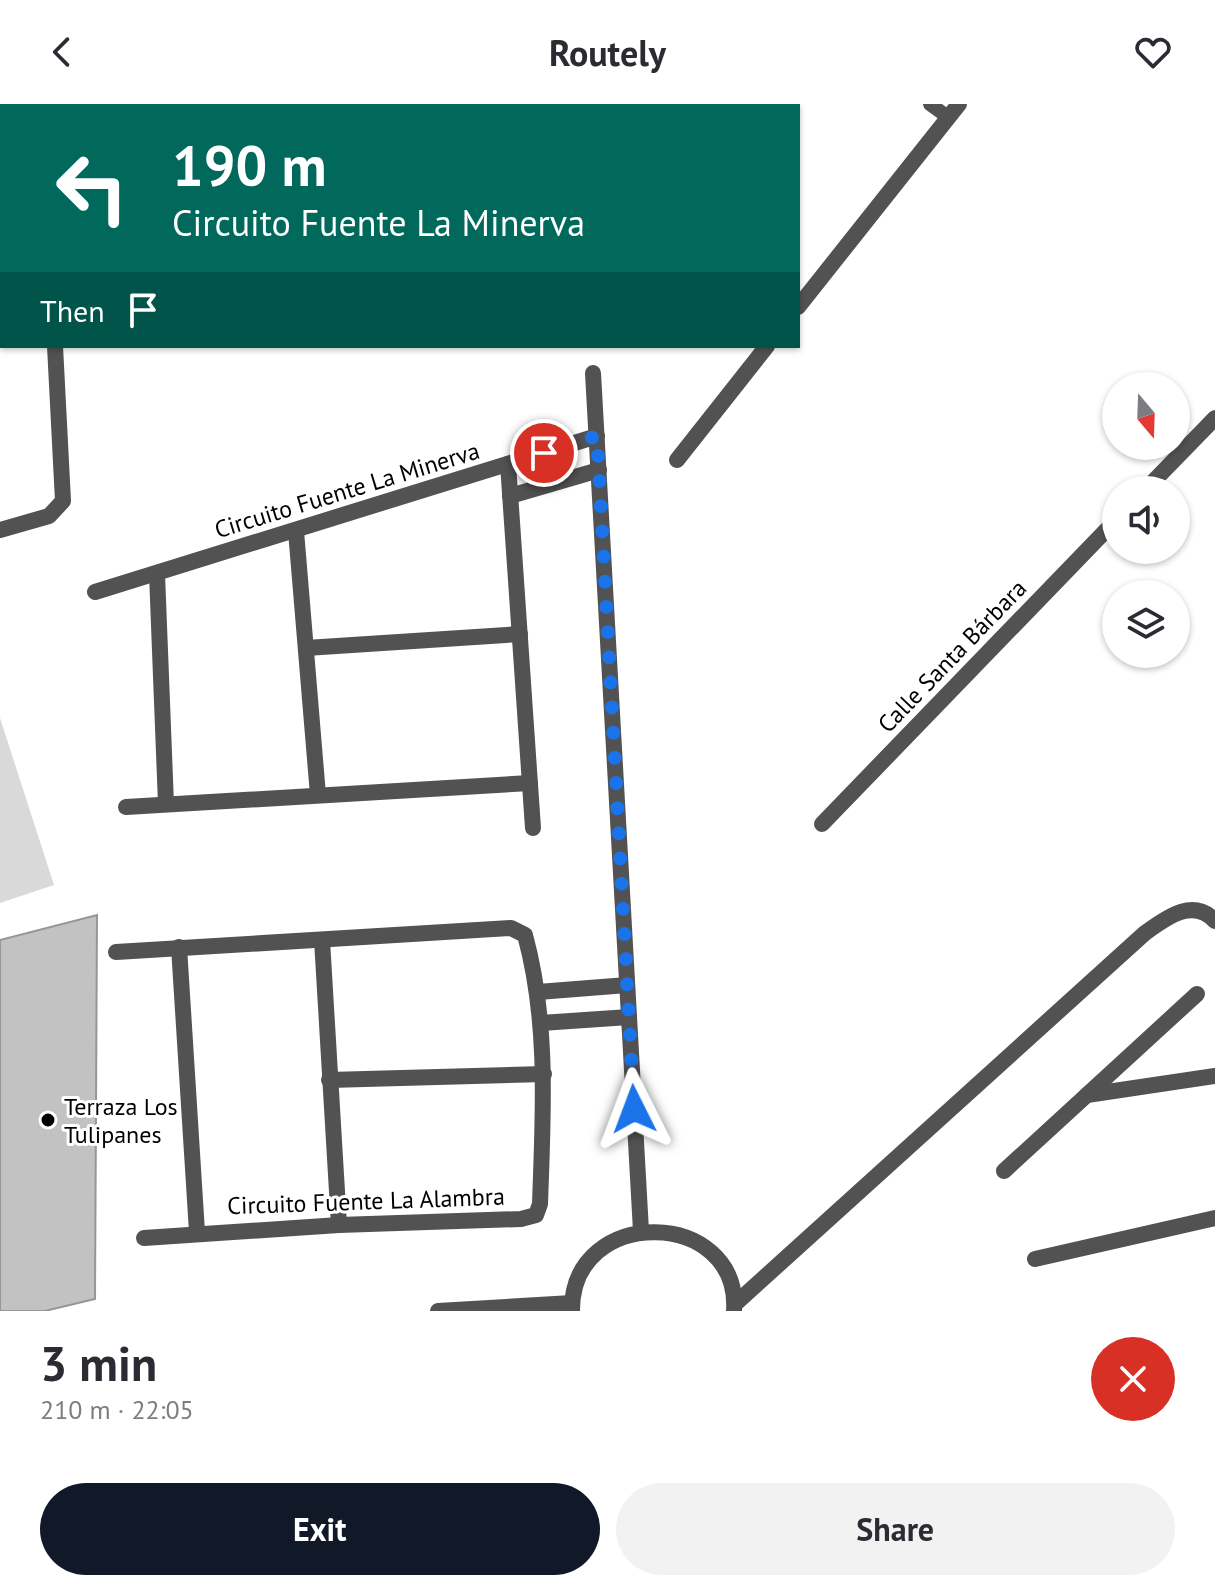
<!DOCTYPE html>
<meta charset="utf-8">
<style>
body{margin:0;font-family:"PT Sans",sans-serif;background:#f2f2f3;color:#2b2b33;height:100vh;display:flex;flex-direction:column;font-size:30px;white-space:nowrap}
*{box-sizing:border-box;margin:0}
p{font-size:26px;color:#7c7c81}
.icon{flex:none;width:44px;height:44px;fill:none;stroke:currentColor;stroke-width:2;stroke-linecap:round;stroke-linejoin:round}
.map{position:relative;height:1207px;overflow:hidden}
.side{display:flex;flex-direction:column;background:#fff;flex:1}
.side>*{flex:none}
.guide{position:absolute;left:0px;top:0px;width:800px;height:244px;box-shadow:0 2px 6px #0004;background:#00695c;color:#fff;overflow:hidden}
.needle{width:52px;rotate:161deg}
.fabs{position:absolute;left:1102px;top:268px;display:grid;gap:16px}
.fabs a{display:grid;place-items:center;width:88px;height:88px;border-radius:50%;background:#fff;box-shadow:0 2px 6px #0004;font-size:40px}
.pin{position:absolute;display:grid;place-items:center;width:68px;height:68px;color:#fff;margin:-34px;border:4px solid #fff;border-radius:50%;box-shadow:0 2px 8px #0007}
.me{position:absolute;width:88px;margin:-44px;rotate:357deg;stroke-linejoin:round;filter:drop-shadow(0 0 6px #0008)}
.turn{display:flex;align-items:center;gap:28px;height:168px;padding:0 40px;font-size:36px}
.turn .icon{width:104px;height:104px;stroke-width:2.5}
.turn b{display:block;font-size:56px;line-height:68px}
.then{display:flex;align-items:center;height:76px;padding:0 40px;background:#0003;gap:16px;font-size:30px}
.round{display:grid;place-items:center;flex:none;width:84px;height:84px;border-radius:42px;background:#f2f2f3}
.summary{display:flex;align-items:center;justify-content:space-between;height:136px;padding:0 40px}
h1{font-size:48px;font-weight:800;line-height:60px}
.primary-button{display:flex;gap:16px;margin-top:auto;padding:16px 40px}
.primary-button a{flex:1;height:92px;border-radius:48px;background:#111827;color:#fff;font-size:32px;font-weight:800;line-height:92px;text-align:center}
.primary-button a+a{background:#f2f2f3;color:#2b2b33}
header{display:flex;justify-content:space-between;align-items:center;height:104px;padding:0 40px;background:#fff;font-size:36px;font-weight:800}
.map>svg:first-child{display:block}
</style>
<header><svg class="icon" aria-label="back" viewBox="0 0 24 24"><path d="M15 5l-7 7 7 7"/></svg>Routely<svg class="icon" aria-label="heart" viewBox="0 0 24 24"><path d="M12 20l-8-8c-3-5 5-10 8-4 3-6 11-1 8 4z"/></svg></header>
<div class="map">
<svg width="1215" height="1207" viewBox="0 0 1215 1207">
<rect width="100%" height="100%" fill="#fff"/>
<path fill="#d9d9d9" d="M0,614L54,781L0,799Z"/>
<path fill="#c2c2c2" stroke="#969696" stroke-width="2" d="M97,811L95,1195L45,1207H0V836Z"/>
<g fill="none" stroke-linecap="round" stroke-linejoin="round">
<path stroke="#525252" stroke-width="14" d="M930,0L948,13"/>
<g stroke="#525252" stroke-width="16">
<path d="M43,0V2"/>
<path d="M0,50L2,49"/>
<path d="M798,203L959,0"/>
<path d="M593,269L641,1127"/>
<path d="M677,356L767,242"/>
<path d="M508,360L533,724"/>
<path d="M1145,386L1215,314"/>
<path d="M510,392L599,366"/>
<path d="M0,426L49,412L63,397L55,242"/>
<path d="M296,427L318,691"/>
<path d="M157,470L166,700"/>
<path d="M95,488L597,332"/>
<path d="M306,544L520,530"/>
<path d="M126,703L530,679"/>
<path d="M822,720L1116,416"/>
<path d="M322,836L339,1121"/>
<path d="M179,843L197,1128"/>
<path d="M116,848L511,824L525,831C549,919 543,1010 540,1100L536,1111L521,1115L339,1121L144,1134"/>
<path d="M538,888L627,881"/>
<path d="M541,919L629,913"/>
<path d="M329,976L544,970"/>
<path d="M1087,991L1215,972"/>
<path d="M1004,1067L1197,890"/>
<path d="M1035,1155L1215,1114"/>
<path d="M735,1200L1145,829C1166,814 1193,793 1215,817"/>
<path d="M438,1207L572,1199"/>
<path d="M572,1207C571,1100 741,1104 734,1207"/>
</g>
</g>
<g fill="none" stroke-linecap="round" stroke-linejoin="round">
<path stroke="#1a73e8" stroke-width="14" stroke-dasharray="0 25.2" d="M544,349L597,332L634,1005"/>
</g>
<circle fill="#000" stroke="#fff" stroke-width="3" cx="48" cy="1016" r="8"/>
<g text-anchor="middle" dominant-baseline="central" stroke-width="6" stroke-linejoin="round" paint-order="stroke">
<g font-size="24" fill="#000" stroke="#fff">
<text transform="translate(347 386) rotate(-17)">Circuito Fuente La Minerva</text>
<text transform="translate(952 552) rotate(-46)">Calle Santa Bárbara</text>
<text transform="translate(366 1097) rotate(-2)">Circuito Fuente La Alambra</text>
</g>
<g font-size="24" fill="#000" stroke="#fff" text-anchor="start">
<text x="64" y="1002">Terraza Los<tspan x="64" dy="28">Tulipanes</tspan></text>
</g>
</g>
</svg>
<div class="fabs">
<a><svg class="needle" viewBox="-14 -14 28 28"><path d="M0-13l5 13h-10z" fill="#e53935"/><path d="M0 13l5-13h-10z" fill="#7c7c81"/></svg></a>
<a><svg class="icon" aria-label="sound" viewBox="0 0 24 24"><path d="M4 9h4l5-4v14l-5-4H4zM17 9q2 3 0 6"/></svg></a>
<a><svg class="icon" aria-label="layers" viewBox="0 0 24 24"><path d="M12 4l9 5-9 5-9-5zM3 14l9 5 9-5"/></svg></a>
</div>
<div class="pin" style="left:544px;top:349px;background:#d93025"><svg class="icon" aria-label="arrive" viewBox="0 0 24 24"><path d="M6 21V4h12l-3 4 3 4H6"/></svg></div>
<svg class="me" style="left:634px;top:1005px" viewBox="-20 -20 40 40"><path d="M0-17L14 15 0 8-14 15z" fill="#1a73e8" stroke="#fff" stroke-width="4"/></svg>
<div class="guide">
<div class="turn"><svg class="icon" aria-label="left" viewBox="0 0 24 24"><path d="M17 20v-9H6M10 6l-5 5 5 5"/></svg><div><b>190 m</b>Circuito Fuente La Minerva</div></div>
<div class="then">Then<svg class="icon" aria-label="arrive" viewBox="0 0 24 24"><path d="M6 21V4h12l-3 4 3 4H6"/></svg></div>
</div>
</div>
<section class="side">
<div class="summary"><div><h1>3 min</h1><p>210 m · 22:05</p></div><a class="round" style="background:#d93025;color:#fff"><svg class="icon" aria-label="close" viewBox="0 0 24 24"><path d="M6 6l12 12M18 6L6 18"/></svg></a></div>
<div class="primary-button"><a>Exit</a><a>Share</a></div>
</section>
